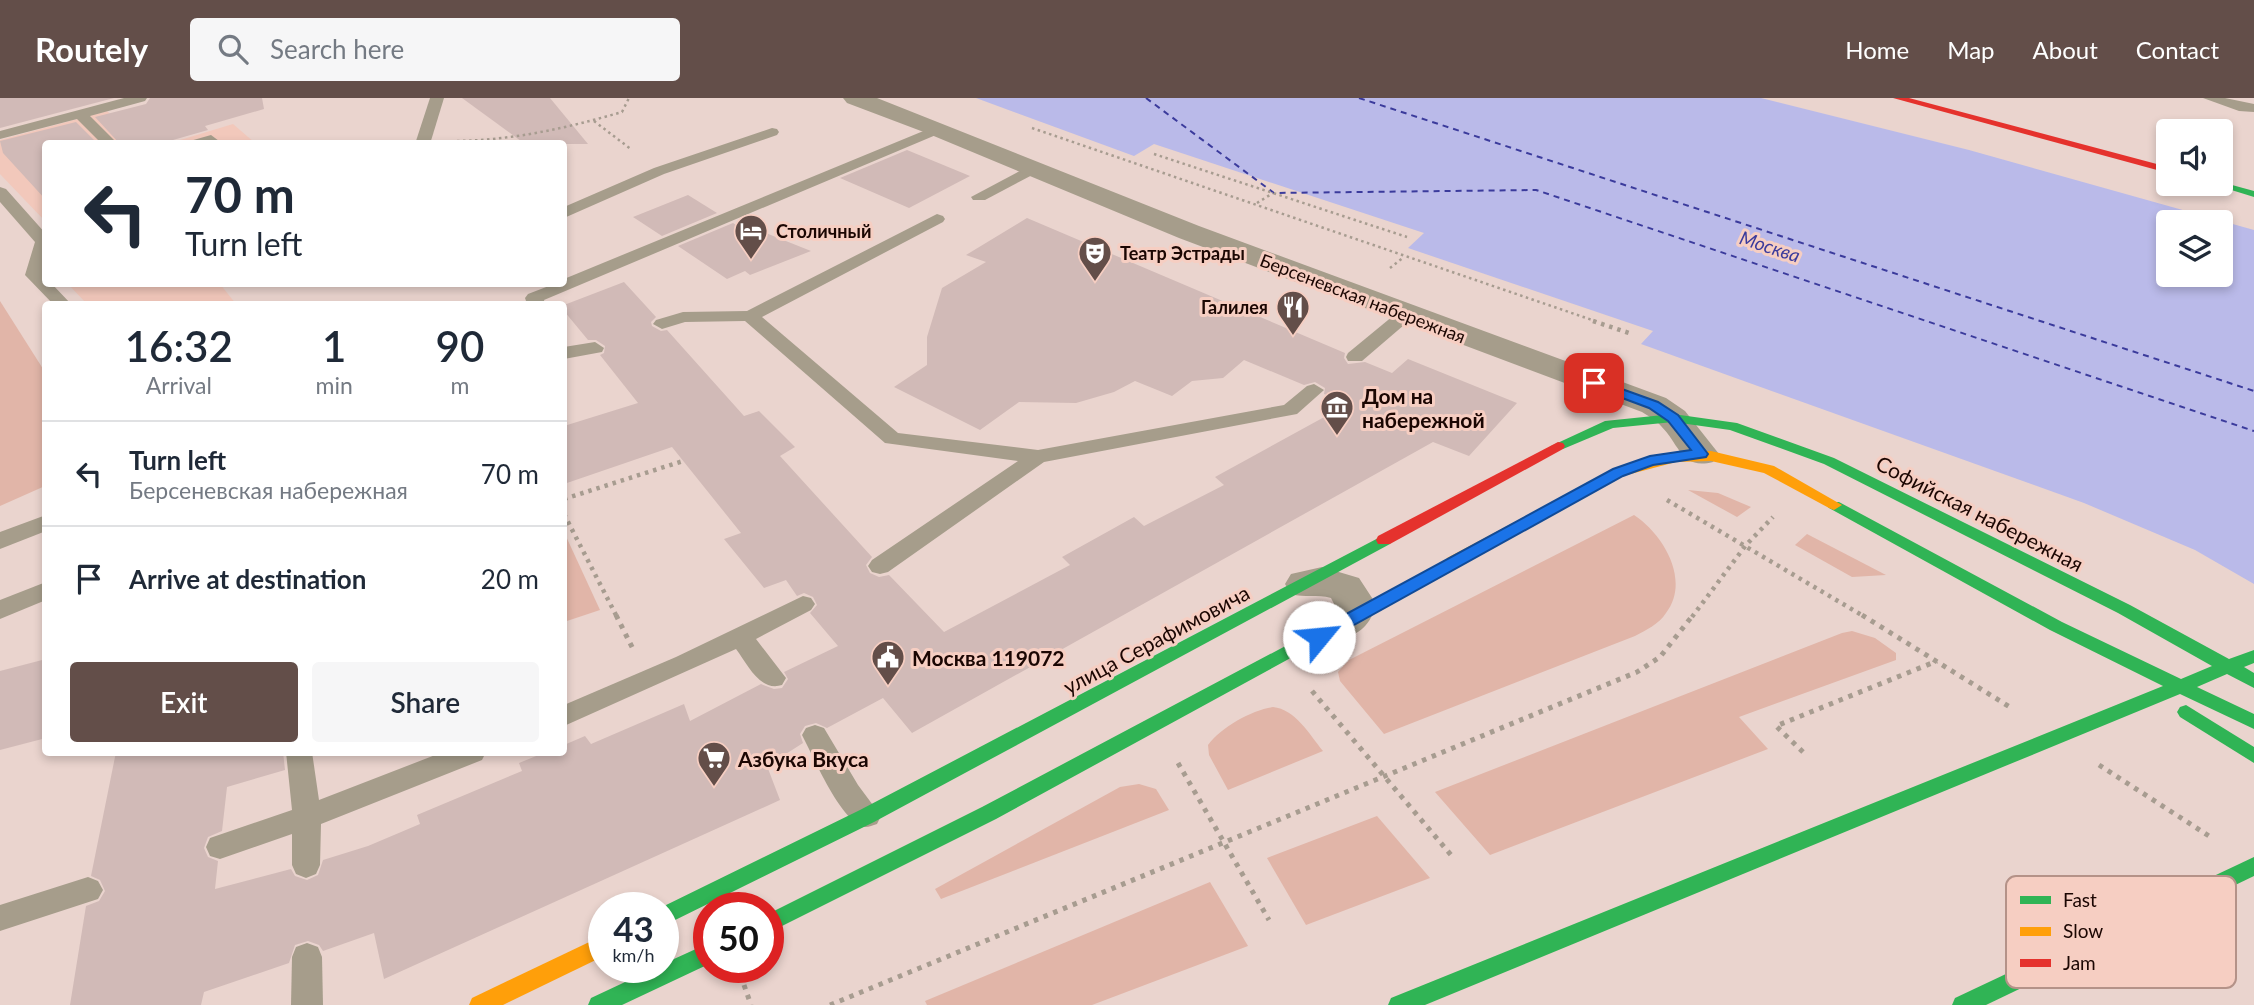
<!DOCTYPE html>
<meta charset="utf-8">
<style>
body{margin:0;font-family:Lato,sans-serif;background:#f6f6f7;color:#1f2937;height:100vh;display:flex;flex-direction:column;font-size:26px;white-space:nowrap}
*{box-sizing:border-box;margin:0}
p{font-size:23px;color:#747a83}
.icon{flex:none;width:38px;height:38px;fill:none;stroke:currentColor;stroke-width:2;stroke-linecap:round;stroke-linejoin:round}
.map{position:relative;flex:1;overflow:hidden}
.sheet{position:absolute;left:42px;top:203px;width:525px;height:455px;display:flex;flex-direction:column;background:#fff;border-radius:7px;box-shadow:0 4px 10px #0003}
.sheet>*{flex:none}
.hud{position:absolute;left:42px;top:42px;width:525px;height:147px;border-radius:7px;box-shadow:0 4px 10px #0003;background:#fff;color:#1f2937;overflow:hidden}
.tools{position:absolute;left:2156px;top:21px;display:grid;gap:14px}
.tools a{display:grid;place-items:center;width:77px;height:77px;border-radius:7px;background:#fff;box-shadow:0 4px 10px #0003;font-size:35px}
.speed{position:absolute;left:588px;top:794px;display:flex;gap:14px;font-size:35px;font-weight:700;text-align:center}
.speed>*{display:grid;place-content:center;width:91px;height:91px;border-radius:50%;background:#fff;box-shadow:0 4px 10px #0003;line-height:1}
.speed small{font-size:18px;font-weight:400}
.speed .limit{border:10px solid #d22;background:#fff;color:#111}
.pin{position:absolute;display:grid;place-items:center;width:60px;height:60px;color:#fff;margin:-30px;border-radius:14px;box-shadow:0 4px 10px #0006}
.me{position:absolute;width:77px;margin:-38px;rotate:62deg;stroke-linejoin:round;filter:drop-shadow(0 0 5px #0008)}
.turn{display:flex;align-items:center;gap:24px;height:147px;padding:0 28px;font-size:32px}
.turn .icon{width:91px;height:91px;stroke-width:2.5}
.turn b{display:block;font-size:49px;line-height:60px}
.eta{display:flex;justify-content:space-evenly;align-items:center;height:119px;text-align:center}
.eta b{font-size:42px;font-weight:600;line-height:49px}
.button{display:flex;gap:14px;margin-top:auto;padding:14px 28px}
.button a{flex:1;height:80px;border-radius:7px;background:#634e49;color:#fff;font-size:28px;font-weight:600;line-height:80px;text-align:center}
.button a+a{background:#f6f6f7;color:#1f2937}
ul{padding:0;list-style:none}
li{display:flex;align-items:center;gap:21px;height:105px;padding:0 28px;border-top:2px solid #e0e1e3}
li div{flex:1}
li b{display:block;font-size:26px}
li em{font-style:normal}
header{display:flex;align-items:center;gap:42px;box-sizing:border-box;height:98px;padding:0 35px;background:#634e49;color:#fff}
header strong{font-size:33px}
nav{display:flex;gap:38px;margin-inline-start:auto;font-size:24px}
.search{width:490px;height:63px;background:#f6f6f7;display:flex;align-items:center;gap:18px;box-sizing:border-box;padding:0 24px;border-radius:7px;color:#747a83;font-size:26px}
.map>svg:first-child{display:block}
</style>
<header>
<strong>Routely</strong>
<div class="search"><svg class="icon" aria-label="search" viewBox="0 0 24 24"><circle cx="10" cy="10" r="6"/><path d="M15 15l6 6"/></svg>Search here</div>
<nav><a>Home</a><a>Map</a><a>About</a><a>Contact</a></nav>
</header>
<div class="map">
<svg width="2254" height="907" viewBox="0 0 2254 907">
<rect width="100%" height="100%" fill="#ead4ce"/>
<g fill="#f2c8bb">
<path d="M107,13L143,45L46,46L45,123L0,76V42Z"/>
<path d="M233,26L255,45L167,46Z"/>
<path d="M68,186H220L236,206H87Z"/>
</g>
<g fill="#e1b5a8">
<path d="M0,203L45,274V388L0,408Z"/>
<path d="M1688,392L1718,395L1751,409L1737,419Z"/>
<path d="M1634,417C1663,436 1691,482 1666,515C1659,526 1646,532 1635,538L1384,636L1340,583L1338,574L1349,562Z"/>
<path d="M564,434L600,512L564,524Z"/>
<path d="M1807,436L1886,477L1852,479L1795,447Z"/>
<path d="M1852,533L1875,540L1896,555V562L1739,619L1768,651L1490,757L1435,694L1842,535Z"/>
<path d="M1273,609C1295,611 1310,637 1323,653L1228,692L1209,657L1208,647C1221,629 1252,612 1273,609Z"/>
<path d="M1139,686L1156,691L1169,712L941,801L935,791L1120,689Z"/>
<path d="M1377,718L1430,780L1306,827L1267,760Z"/>
<path d="M1210,784L1248,848L1092,907H927L925,903Z"/>
</g>
<path fill="#babae9" fill-rule="evenodd" d="M976,0H1761L1969,52L2254,132V486L2195,452L2084,405L1641,246L1653,233L1408,150L1424,135L1154,46L1134,58ZM2168,124H2221V177H2168Z"/>
<g fill="none" stroke-linecap="round" stroke-linejoin="round">
<g stroke="#3b3b9c" stroke-width="2" stroke-dasharray="6 5" stroke-linecap="butt">
<path d="M1146,0L1274,95L1536,92L2254,333"/>
<path d="M1359,0L2254,293"/>
</g>
</g>
<g fill="#d1bab7">
<path d="M0,0H114L0,30Z"/>
<path d="M150,0H262L264,11L205,28L208,32L159,46H120L95,19L146,6Z"/>
<path d="M462,0H550L588,46H525Z"/>
<path d="M76,24L98,46H46V102L3,55L0,43Z"/>
<path d="M907,52L970,78L909,110L840,80Z"/>
<path d="M688,97L717,115L662,138L633,119Z"/>
<path d="M1027,120L1345,255L1344,260L1348,266L1365,264L1392,275L1408,261L1517,305L1469,358L1433,344L912,635L883,600L827,630L816,625L805,628L800,636L803,645L767,668L780,702L384,881L374,835L323,853L319,847L308,843L295,847L289,865L204,894L201,907H70L86,808L99,803L105,793L100,782L91,778L116,654H283L285,672L227,689L222,733L208,739L204,750L208,759L218,763L215,791L291,771L295,778L307,782L318,777L323,762L368,748L420,726L417,717L522,673L519,665L546,654H564V647L585,638L591,646L684,606L690,623L761,586L774,591L782,590L788,581L784,574L838,548L810,515L817,507L813,499L804,495L797,498L786,482L764,490L724,441L741,435L672,349L564,386V328L638,305L600,257L604,255L605,248L596,242H588L564,213V207L624,184L656,219L651,224L652,228L661,233L667,232L744,318L759,313L795,349L780,358L872,459L866,467L870,475L879,479L889,477L944,534L1070,467L1062,459L1134,419L1144,428L1224,387L1215,379L1348,306L1324,296L1325,290L1315,284L1304,287L1244,262L1223,280L1192,283L1172,298L1135,283L1114,294L1076,305L1019,304L980,332L894,289L927,267V239L942,190L986,164L966,157Z"/>
<path d="M733,125L748,135L756,131L811,153L750,177L745,173L727,181L678,148Z"/>
<path d="M46,561V640L0,652V573Z"/>
</g>
<g fill="none" stroke-linecap="round" stroke-linejoin="round">
<g stroke="#a79c90" stroke-width="2.5" stroke-dasharray="2.5 3.5" stroke-linecap="butt">
<path d="M594,23L632,52"/>
<path d="M1032,30L1598,224"/>
<path d="M457,43C514,42 567,30 622,14L629,0"/>
<path d="M1154,56L1407,139"/>
<path d="M1257,105L1273,95"/>
<path d="M1390,170L1404,159"/>
</g>
<g stroke="#a79c90" stroke-width="4.5" stroke-dasharray="3.5 5" stroke-linecap="butt">
<path d="M1593,223L1632,236"/>
<path d="M564,401L683,363"/>
<path d="M1667,402L1865,519"/>
<path d="M564,416L617,519"/>
<path d="M1692,519L1746,447L1773,419"/>
</g>
<g stroke="#a79c90" stroke-width="5" stroke-dasharray="4.5 6" stroke-linecap="butt">
<path d="M616,517L633,551"/>
<path d="M1862,517L2013,611"/>
<path d="M1312,593L1451,757"/>
<path d="M1803,654L1776,628L1937,563"/>
<path d="M1178,665L1269,822"/>
<path d="M2099,667L2209,738"/>
<path d="M744,887L751,907"/>
<path d="M830,907L1637,574L1660,559L1693,517"/>
</g>
<g fill="#a69d8b" fill-rule="evenodd">
<path d="M124,0H147L145,3L90,18L118,46H102L77,21L0,41V33Z"/>
<path d="M430,0H444L430,46H415Z"/>
<path d="M2203,0H2225L2254,6V14L2239,13Z"/>
<path d="M938,27L943,28L945,31L943,34L544,202L545,206H527L525,200L528,196L554,186H564V181Z"/>
<path d="M772,30L777,31L779,34L777,37L664,76L564,120V109L654,70Z"/>
<path d="M211,37L223,46H188L190,43Z"/>
<path d="M1033,66L1041,71L1038,74L985,102H973L971,99Z"/>
<path d="M0,89L6,91L46,136L43,176L46,186H52L71,206H53L25,177L35,144L0,104Z"/>
<path d="M937,116L943,118L945,121L943,124L762,219L898,335L1038,352L1284,307L1307,288L1314,286L1324,292L1297,316L1044,364L888,474L880,476L872,474L868,468L872,462L1018,363L885,345L745,223L685,224L662,231L653,226L656,222L683,214L747,213Z"/>
<path d="M1405,212L1414,217L1411,221L1362,263H1348L1346,259L1348,255L1399,213Z"/>
<path d="M595,244L604,250L602,254L564,261V249Z"/>
<path d="M46,417V433L0,451V434Z"/>
<path d="M46,484V502L0,521V502Z"/>
<path d="M803,498L811,500L815,506L811,512L756,541L786,580L782,587C760,594 748,567 736,551L564,628V607L676,559Z"/>
<path d="M815,627L824,630L858,687L881,718L877,726C869,729 863,731 856,725C834,708 815,662 802,637L806,630Z"/>
<path d="M286,654H312L319,702L443,654H486L482,662L321,726L320,767L316,776L306,780L296,776L292,767V736L220,761L210,758L206,749L210,740L292,712Z"/>
<path d="M88,779L98,783L103,792L98,801L0,833V807Z"/>
<path d="M307,845L318,849L322,859L323,907H291L292,859L296,849Z"/>
</g>
<g fill="#a69d8b" fill-rule="evenodd">
<path d="M843,0H877L1199,128L1666,300L1685,313L1719,356L1713,364C1681,372 1680,347 1661,328C1656,322 1648,318 1642,314L1179,140L929,36L847,5Z"/>
<path d="M1322,469L1359,480L1376,506C1370,531 1352,544 1328,536L1322,526L1335,508L1331,500C1317,496 1305,500 1291,496L1285,486L1291,476Z"/>
</g>
<g fill="#30b455" fill-rule="evenodd">
<path d="M2221,84L2254,93V99L2212,86Z"/>
<path d="M1673,316L1737,325L1834,360L2130,507L2229,561L2254,552V565L2244,569L2254,575V590L2227,576L2197,589L2254,616V631L2180,596L1425,907H1388L1391,900L2163,588L2050,532L1829,410L1826,407L1829,404H1839L2062,524L2181,581L2212,568L2118,515L1824,366L1730,332L1673,324L1613,330L1563,351H1553L1551,348L1605,323Z"/>
<path d="M1384,437L1390,438L1392,442L1390,446L874,724L663,828V810H660L860,712Z"/>
<path d="M1453,459L1459,460L1461,464L1459,468L996,721L768,835V816L982,709Z"/>
<path d="M2186,607L2254,649V665L2180,619L2177,614L2180,609Z"/>
<path d="M2254,759V778L1986,907H1952L1955,900Z"/>
<path d="M709,845V866L622,907H588L591,900L655,870H663V866Z"/>
</g>
<g fill="#ff9f0a" fill-rule="evenodd">
<path d="M1711,353L1774,368L1842,407L1834,412L1829,410L1764,375L1711,363L1676,364L1623,378L1459,468H1447L1445,464L1447,460L1613,372L1676,354Z"/>
<path d="M604,837V858L503,907H469L472,900Z"/>
</g>
<g fill="#e5322d" fill-rule="evenodd">
<path d="M1893,0H1909L2168,69V75Z"/>
<path d="M1558,344L1563,345L1565,348L1563,351L1390,446H1378L1376,442L1378,438Z"/>
</g>
</g>
<path fill="#1a73e8" stroke="#114b97" stroke-width="2" d="M1594,281L1658,304L1678,317L1708,356L1706,359L1653,367L1623,378L1325,543H1313L1310,539L1313,534L1613,371L1650,358L1691,352L1668,323L1649,310L1590,288V282Z"/>
<defs>
<symbol id="hotel-pin" viewBox="-11 -11 22 30"><path d="M0 17L-7.5 6A9.5 9.5 0 1 1 7.5 6Z" fill="#634e49" stroke="#f6cec2"/><path d="M-6-4.5h1.5V1H6V5H4.5V3h-9V5H-6ZM-4 0a1.8 1.8 0 1 1 3.6 0ZM.5 0V-2.5h3Q6-2.5 6 0Z" fill="#fff"/></symbol>
<symbol id="theatre-pin" viewBox="-11 -11 22 30"><path d="M0 17L-7.5 6A9.5 9.5 0 1 1 7.5 6Z" fill="#634e49" stroke="#f6cec2"/><path d="M-5-5.5Q0-4 5-5.5V0Q5 5 0 6Q-5 5-5 0ZM-3.3-2.5H-1v1.5H-3.3ZM1-2.5H3.3v1.5H1ZM-2.8 1Q0 5.5 2.8 1Z" fill="#fff"/></symbol>
<symbol id="restaurant-pin" viewBox="-11 -11 22 30"><path d="M0 17L-7.5 6A9.5 9.5 0 1 1 7.5 6Z" fill="#634e49" stroke="#f6cec2"/><path d="M-5-6h1v4h1v-4h1v4h1v-4h1v5L-1.5 .5V6h-2V.5L-5-1ZM5-6V6H3V1.5H1.5Q1.5-4 5-6Z" fill="#fff"/></symbol>
<symbol id="museum-pin" viewBox="-11 -11 22 30"><path d="M0 17L-7.5 6A9.5 9.5 0 1 1 7.5 6Z" fill="#634e49" stroke="#f6cec2"/><path d="M0-6L6-3V-2H-6V-3ZM-5-1h2V3h-2ZM-1-1h2V3h-2ZM3-1h2V3H3ZM-6 4H6V6H-6Z" fill="#fff"/></symbol>
<symbol id="civic-pin" viewBox="-11 -11 22 30"><path d="M0 17L-7.5 6A9.5 9.5 0 1 1 7.5 6Z" fill="#634e49" stroke="#f6cec2"/><path d="M-.6-6.5H3V-4.5H.6V-3L4-1V1h2V6H-6V1h2V-1L-.6-3ZM-1.2 2.5V6h2.4V2.5Z" fill="#fff"/></symbol>
<symbol id="supermarket-pin" viewBox="-11 -11 22 30"><path d="M0 17L-7.5 6A9.5 9.5 0 1 1 7.5 6Z" fill="#634e49" stroke="#f6cec2"/><path d="M-6-5.5h2.5l.6 2H6L4.5 2H-2.5L-4.4-4H-6ZM-1.5 3.2a1.3 1.3 0 1 0 .1 0ZM3 3.2a1.3 1.3 0 1 0 .1 0Z" fill="#fff"/></symbol>
</defs>
<g fill-rule="evenodd">
<use href="#hotel-pin" x="732" y="114" width="38" height="52"/>
<use href="#theatre-pin" x="1076" y="136" width="38" height="52"/>
<use href="#restaurant-pin" x="1274" y="190" width="38" height="52"/>
<use href="#museum-pin" x="1318" y="290" width="38" height="52"/>
<use href="#civic-pin" x="869" y="540" width="38" height="52"/>
<use href="#supermarket-pin" x="695" y="641" width="38" height="52"/>
</g>
<g text-anchor="middle" dominant-baseline="central" stroke-width="6" stroke-linejoin="round" paint-order="stroke">
<g font-size="18" font-weight="bold" fill="#1b0602" stroke="#f6cec2" text-anchor="start">
<text x="776" y="133">Столичный</text>
<text x="1120" y="155">Театр Эстрады</text>
<text x="1268" y="209" text-anchor="end">Галилея</text>
</g>
<g font-size="18" fill="#1b0602" stroke="#f6cec2">
<text transform="translate(1363 200) rotate(21)">Берсеневская набережная</text>
</g>
<g font-size="19" font-style="italic" fill="#3b3b9c" stroke="#f6cec2">
<text transform="translate(1770 148) rotate(18)">Москва</text>
</g>
<g font-size="21" font-weight="bold" fill="#1b0602" stroke="#f6cec2" text-anchor="start">
<text x="1362" y="297">Дом на<tspan x="1362" dy="24">набережной</tspan></text>
<text x="912" y="559">Москва 119072</text>
<text x="738" y="660">Азбука Вкуса</text>
</g>
<g font-size="21" fill="#1b0602" stroke="#f6cec2">
<text transform="translate(1980 415) rotate(27)">Софийская набережная</text>
<text transform="translate(1156 541) rotate(-28)">улица Серафимовича</text>
</g>
</g>
<rect x="2006" y="778" width="230" height="112" rx="10" fill="#f6cec2" stroke="#b49288" stroke-width="2"/>
<rect x="2020" y="798" width="31" height="8" fill="#30b455"/>
<rect x="2020" y="829" width="31" height="9" fill="#ff9f0a"/>
<rect x="2020" y="861" width="31" height="8" fill="#e5322d"/>
<g font-size="19" fill="#1b0602">
<text x="2063" y="809">Fast</text>
<text x="2063" y="840">Slow</text>
<text x="2063" y="872">Jam</text>
</g>
</svg>
<div class="tools">
<a><svg class="icon" aria-label="sound" viewBox="0 0 24 24"><path d="M4 9h4l5-4v14l-5-4H4zM17 9q2 3 0 6"/></svg></a>
<a><svg class="icon" aria-label="layers" viewBox="0 0 24 24"><path d="M12 4l9 5-9 5-9-5zM3 14l9 5 9-5"/></svg></a>
</div>
<div class="speed"><div>43<small>km/h</small></div><div class="limit">50</div></div>
<div class="pin" style="left:1594px;top:285px;background:#d93025"><svg class="icon" aria-label="arrive" viewBox="0 0 24 24"><path d="M6 21V4h12l-3 4 3 4H6"/></svg></div>
<svg class="me" style="left:1319px;top:539px" viewBox="-20 -20 40 40"><circle r="19" fill="#fff"/><path d="M0-13L10 11 0 6-10 11z" fill="#1a73e8"/></svg>
<div class="hud">
<div class="turn"><svg class="icon" aria-label="left" viewBox="0 0 24 24"><path d="M17 20v-9H6M10 6l-5 5 5 5"/></svg><div><b>70 m</b>Turn left</div></div>
</div>
<section class="sheet">
<div class="eta">
<div><b>16:32</b><p>Arrival</p></div>
<div><b>1</b><p>min</p></div>
<div><b>90</b><p>m</p></div>
</div>
<ul>
<li><svg class="icon" aria-label="left" viewBox="0 0 24 24"><path d="M17 20v-9H6M10 6l-5 5 5 5"/></svg><div><b>Turn left</b><p>Берсеневская набережная</p></div><em>70 m</em></li>
<li><svg class="icon" aria-label="arrive" viewBox="0 0 24 24"><path d="M6 21V4h12l-3 4 3 4H6"/></svg><div><b>Arrive at destination</b></div><em>20 m</em></li>
</ul>
<div class="button"><a>Exit</a><a>Share</a></div>
</section>
</div>
